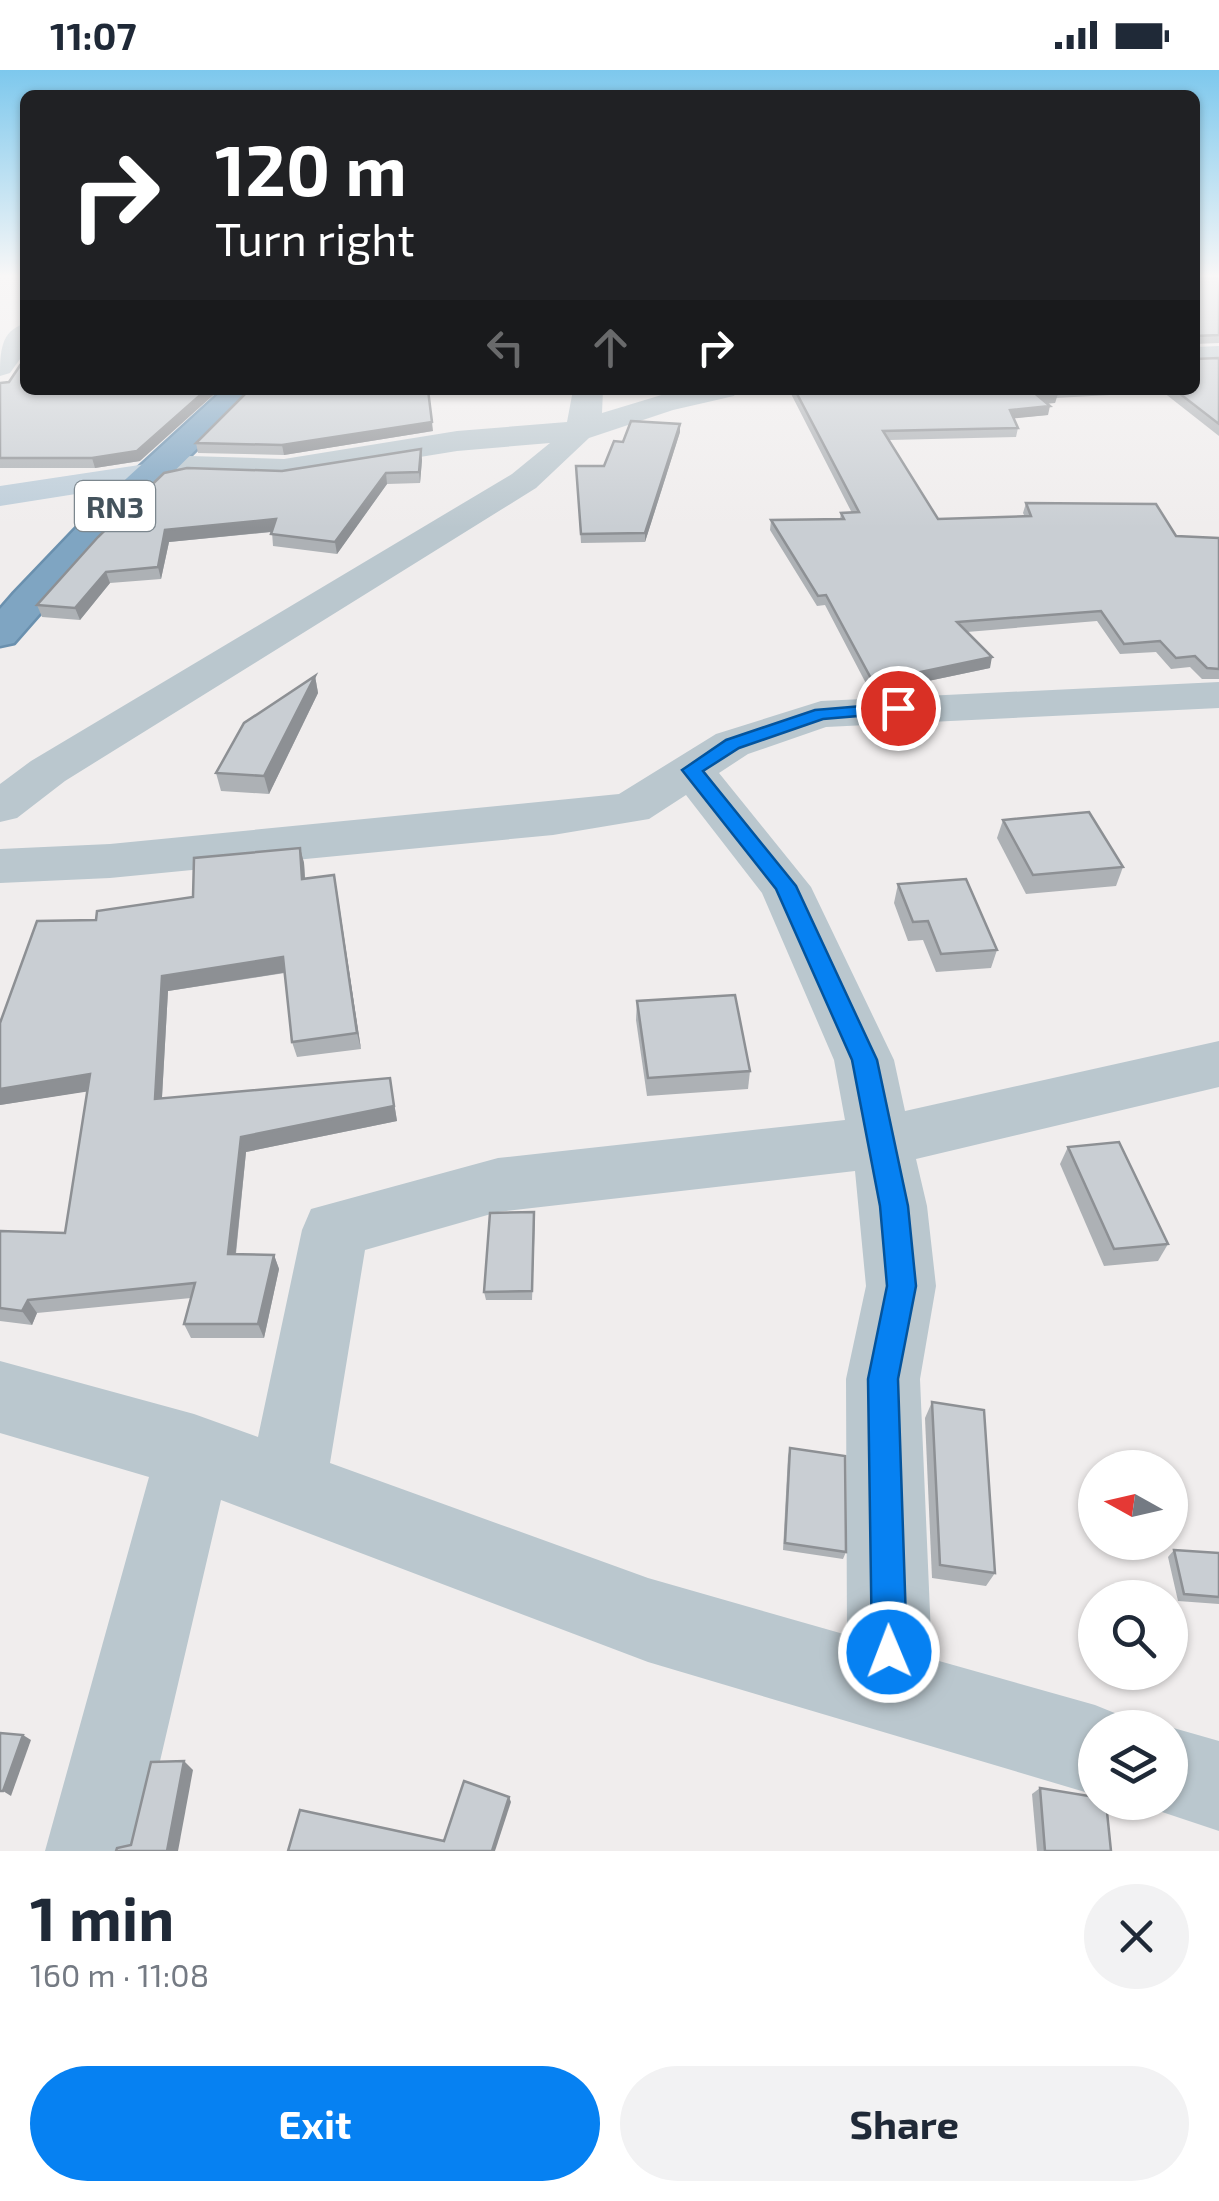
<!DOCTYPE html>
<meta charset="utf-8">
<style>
body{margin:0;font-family:"Exo 2",sans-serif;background:#f2f2f3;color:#1f2937;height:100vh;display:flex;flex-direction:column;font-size:38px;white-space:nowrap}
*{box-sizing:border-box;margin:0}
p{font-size:32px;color:#747a83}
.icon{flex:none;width:55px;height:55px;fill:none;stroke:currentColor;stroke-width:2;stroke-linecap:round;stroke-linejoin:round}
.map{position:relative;height:1781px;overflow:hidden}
.sheet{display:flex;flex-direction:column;background:#fff;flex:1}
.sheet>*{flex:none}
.guide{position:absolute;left:20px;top:20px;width:1180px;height:305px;border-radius:15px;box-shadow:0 2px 8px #0004;background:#202124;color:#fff;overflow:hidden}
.needle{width:65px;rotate:278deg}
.buttons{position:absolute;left:1078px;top:1380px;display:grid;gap:20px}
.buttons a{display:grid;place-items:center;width:110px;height:110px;border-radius:50%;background:#fff;box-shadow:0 2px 8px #0004;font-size:50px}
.pin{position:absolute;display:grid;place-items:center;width:85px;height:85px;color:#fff;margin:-42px;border:5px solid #fff;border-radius:50%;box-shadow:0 2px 10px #0007}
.me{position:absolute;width:110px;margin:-55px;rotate:359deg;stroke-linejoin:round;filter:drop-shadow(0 0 8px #0008)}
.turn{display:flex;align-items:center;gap:35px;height:210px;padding:0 30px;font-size:45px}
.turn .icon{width:130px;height:130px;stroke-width:2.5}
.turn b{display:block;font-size:70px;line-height:85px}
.lanes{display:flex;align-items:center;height:95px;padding:0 30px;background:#0003;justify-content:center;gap:50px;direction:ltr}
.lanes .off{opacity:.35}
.round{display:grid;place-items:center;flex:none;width:105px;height:105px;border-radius:52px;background:#f2f2f3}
.overview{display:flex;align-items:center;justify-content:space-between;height:170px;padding:0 30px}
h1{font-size:60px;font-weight:700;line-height:75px}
.cta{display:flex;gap:20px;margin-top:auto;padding:20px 30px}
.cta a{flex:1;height:115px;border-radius:60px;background:#0681f2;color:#fff;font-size:40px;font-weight:700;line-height:115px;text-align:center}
.cta a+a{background:#f2f2f3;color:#1f2937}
.status{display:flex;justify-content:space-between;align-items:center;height:70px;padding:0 50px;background:#fff;direction:ltr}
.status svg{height:28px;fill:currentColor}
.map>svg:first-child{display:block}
</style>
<div class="status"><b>11:07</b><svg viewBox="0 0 49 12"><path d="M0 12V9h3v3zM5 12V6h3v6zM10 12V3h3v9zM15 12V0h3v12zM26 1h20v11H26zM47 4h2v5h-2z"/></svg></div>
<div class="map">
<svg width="1219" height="1781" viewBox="0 0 1219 1781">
<rect width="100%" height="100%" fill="#f0eded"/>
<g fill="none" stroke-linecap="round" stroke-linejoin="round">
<defs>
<path id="highway" d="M223,320H256L99,476L14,573L0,576V539L14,523L103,430Z"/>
</defs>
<use href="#highway" stroke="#6a90ae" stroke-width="5"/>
<g fill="#bac7ce" fill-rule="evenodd">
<path d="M25,254V282L10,303L0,306C0,284 0,260 25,254Z"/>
<path d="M1219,276V294L1195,295V277Z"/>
<path d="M573,320H603L602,343L678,320H738L734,326L673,340L589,368L536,418L65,711L17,748L0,752V714L31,691L512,404L550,373L457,381L284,409L190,406L146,414L134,411L129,404L134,397L190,386L284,389L457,361L567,352Z"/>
<path d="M1219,612V638L826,657L748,684L719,703L811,817L894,990L905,1041L1219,971V1017L916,1089L927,1136L936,1216L920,1309L932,1589L1095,1635L1127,1648L1130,1658H1095V1725L648,1592L221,1430L139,1781H45L149,1407L0,1363V1291L194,1344L258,1367L302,1160L311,1139L498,1088L845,1050L834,990L762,823L686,725L649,749L553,765L110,808L0,813V779L110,774L619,724L716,664L821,631ZM855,1101L866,1216L846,1309L847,1565L648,1508L330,1393L365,1180L498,1142Z"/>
<path d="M1170,1657L1219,1671V1761L1138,1734L1170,1732Z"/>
</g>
<path fill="#bdcdd9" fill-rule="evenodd" d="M146,394L158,397L163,404L158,411L0,436V416Z"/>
<use href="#highway" fill="#7fa5c2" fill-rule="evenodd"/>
</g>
<g fill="#adb1b5">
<path d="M1195,208H1219V273L1195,274V289L1219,288V366L1163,322L1056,328L1055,333H1047L1048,345L1014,348L1018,358L1016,367L889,370L938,449L1025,447L1023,443L1026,433L1176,466L1219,468V609H1202L1190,597L1171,599L1156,582L1120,584L1097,551L967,562L990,598L871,623L825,535L817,536L770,460L771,450L840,449L841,443H852L789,320H1195Z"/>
<path d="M0,313L140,391L95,398H0V400Z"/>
<path d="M680,354V362L645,472L581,473L576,396H604L623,372Z"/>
<path d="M433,361L284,385L198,383L196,373Z"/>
<path d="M422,390L420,413L387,414L337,484L273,476L272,462L169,472L161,509L110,513L80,550L42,547L37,535L282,401Z"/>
<path d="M315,606L318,623L269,724L221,721L216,703Z"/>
<path d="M1003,750L1123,797L1116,816L1026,824L997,768Z"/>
<path d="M300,778L304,793L305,809L334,805L361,979L297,987L292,972L285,903L168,921L162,1028L390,1008L397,1051L246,1082L236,1184L274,1185L279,1199L264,1268H191L184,1254L191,1228L37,1243L32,1255L0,1251V1161L65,1163L87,1021L0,1035V953L96,850L193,827Z"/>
<path d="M898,814L997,880L991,898L936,902L923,870L908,871L894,833Z"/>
<path d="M637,931L750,1001L748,1019L647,1026L636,950Z"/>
<path d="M1068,1077L1168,1174L1158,1191L1104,1196L1060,1094Z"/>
<path d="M535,1151L532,1230H486L484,1222Z"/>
<path d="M932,1332L995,1503L986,1516L932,1508L925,1348Z"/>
<path d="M790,1378L846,1482L843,1489L783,1480L788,1386Z"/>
<path d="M1174,1480L1219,1483V1534L1178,1531L1168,1487Z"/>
<path d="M1040,1718L1111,1781H1037L1032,1724Z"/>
</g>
<g fill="#8d9094">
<path d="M206,320H219L140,391L95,398L92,388Z"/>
<path d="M1058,324L1055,333L1035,335L1038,326Z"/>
<path d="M1050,336L1048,345L1008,349L1010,340Z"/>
<path d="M432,352L433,361L284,385L282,375Z"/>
<path d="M680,354V362L645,472V463Z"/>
<path d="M421,379L422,390L420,413L419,402Z"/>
<path d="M386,403L387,414L337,484L335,472Z"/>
<path d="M276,449L279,461L169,472L161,509L158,497L165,460Z"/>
<path d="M106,502L110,513L80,550L75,538Z"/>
<path d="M992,587L990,598L871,623L873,612Z"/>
<path d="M315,606L318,623L269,724L264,706Z"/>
<path d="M300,778L304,793L306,825L302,809Z"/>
<path d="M334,805L337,821L361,979L357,963Z"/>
<path d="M283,887L288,902L168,921L161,1044L155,1029L162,906Z"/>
<path d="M90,1004L97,1020L0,1035V1019Z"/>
<path d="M390,1008L397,1051L246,1082L234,1199L228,1184L241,1067Z"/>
<path d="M274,1185L279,1199L264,1268L258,1254Z"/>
<path d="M28,1230L37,1243L32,1255L22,1241Z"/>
<path d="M23,1665L31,1670L11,1726L3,1721Z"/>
<path d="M184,1691L193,1700L178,1781H167Z"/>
<path d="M509,1727L511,1732L495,1781H492Z"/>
</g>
<g fill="#c9ced3" stroke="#8d9094" stroke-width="2.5">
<path d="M1195,208H1219V265L1195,266V289L1219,288V354L1175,320H1195Z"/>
<path d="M25,288V320H206L137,381L92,388H0V313L9,312Z"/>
<path d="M249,320H428L432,352L282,375L196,373Z"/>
<path d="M795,320H1053L1058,324L1038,326L1050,336L1010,340L1018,358L883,361L938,449L1031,446L1026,433L1156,434L1176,466L1219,468V599L1207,598L1195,586L1176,588L1160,571L1124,574L1101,541L957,552L992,587L873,612L826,525L818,526L771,450L844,449L841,443L859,442Z"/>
<path d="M631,351L680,354L645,463L581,464L576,396H604L614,371L623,372Z"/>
<path d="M421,379L419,402L386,403L335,472L271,464L276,449L165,460L158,497L106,502L75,538L37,535L98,467L164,403L187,398L282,401Z"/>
<path d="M315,606L264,706L216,703L244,653Z"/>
<path d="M1089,742L1123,797L1033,805L1003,750Z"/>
<path d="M300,778L302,809L334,805L357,963L292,972L283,887L162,906L155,1029L390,1008L394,1036L241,1067L228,1184L274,1185L258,1254H184L195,1213L28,1230L22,1241L0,1238V1161L65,1163L90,1004L0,1019V953L37,851L96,850L97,841L193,827L194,788Z"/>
<path d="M966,809L997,880L941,884L928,851L913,852L898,814Z"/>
<path d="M735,925L750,1001L648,1008L637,931Z"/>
<path d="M1119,1072L1168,1174L1114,1179L1068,1077Z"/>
<path d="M534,1142L532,1221L484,1222L490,1143Z"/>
<path d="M932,1332L984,1340L995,1503L940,1495Z"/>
<path d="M790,1378L845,1386L846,1482L785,1473Z"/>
<path d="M1174,1480L1219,1483V1527L1184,1524Z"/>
<path d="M0,1663L23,1665L3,1721H0Z"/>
<path d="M184,1691L167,1781H116L117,1778L131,1775L151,1692Z"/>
<path d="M464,1711L509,1727L492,1781H288L300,1740L444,1771Z"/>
<path d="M1040,1718L1095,1727V1732H1106L1111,1781H1045Z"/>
</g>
<linearGradient id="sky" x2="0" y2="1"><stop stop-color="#7dc8ed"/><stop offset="0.45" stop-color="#f8f7f7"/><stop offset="1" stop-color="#f8f7f7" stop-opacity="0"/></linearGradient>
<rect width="1219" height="458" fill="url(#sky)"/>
<path fill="#0681f2" stroke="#04549d" stroke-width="2.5" d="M898,633L905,635V642L823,649L739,678L703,701L796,816L877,990L908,1136L916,1216L898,1309L907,1582L902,1594L889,1599L877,1594L872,1582L868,1309L887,1216L880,1136L852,990L776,819L682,700L726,670L815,640Z"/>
<g text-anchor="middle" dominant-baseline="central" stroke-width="8" stroke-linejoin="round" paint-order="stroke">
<rect fill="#fff" stroke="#7c878e" stroke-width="2.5" x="75" y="411" width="80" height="50" rx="8"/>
<g font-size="30" font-weight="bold" fill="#44535d">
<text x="115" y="436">RN3</text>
</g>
</g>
</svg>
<div class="buttons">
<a><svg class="needle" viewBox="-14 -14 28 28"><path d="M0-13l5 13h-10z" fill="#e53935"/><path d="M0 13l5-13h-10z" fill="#747a83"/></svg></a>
<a><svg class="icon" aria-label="search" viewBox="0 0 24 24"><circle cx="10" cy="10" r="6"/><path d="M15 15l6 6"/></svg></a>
<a><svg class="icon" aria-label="layers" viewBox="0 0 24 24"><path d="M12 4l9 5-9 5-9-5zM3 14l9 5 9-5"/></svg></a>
</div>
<div class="pin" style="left:898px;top:638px;background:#d93025"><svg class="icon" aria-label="arrive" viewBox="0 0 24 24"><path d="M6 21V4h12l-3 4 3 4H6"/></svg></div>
<svg class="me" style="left:889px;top:1582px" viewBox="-20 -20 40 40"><circle r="17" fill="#0681f2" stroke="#fff" stroke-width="3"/><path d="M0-11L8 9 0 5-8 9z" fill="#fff"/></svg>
<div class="guide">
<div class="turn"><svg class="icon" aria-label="right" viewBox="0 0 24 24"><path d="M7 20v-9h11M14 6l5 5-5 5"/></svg><div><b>120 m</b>Turn right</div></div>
<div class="lanes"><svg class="icon off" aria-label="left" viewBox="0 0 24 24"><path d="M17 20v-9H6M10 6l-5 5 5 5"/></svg><svg class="icon off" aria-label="ahead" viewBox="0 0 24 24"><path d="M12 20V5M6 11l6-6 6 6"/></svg><svg class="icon" aria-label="right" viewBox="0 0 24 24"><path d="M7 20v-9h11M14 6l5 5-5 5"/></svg></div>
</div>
</div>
<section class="sheet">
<div class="overview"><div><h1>1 min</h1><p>160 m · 11:08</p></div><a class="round"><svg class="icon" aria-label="close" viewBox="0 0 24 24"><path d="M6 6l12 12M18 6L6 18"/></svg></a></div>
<div class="cta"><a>Exit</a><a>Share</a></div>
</section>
